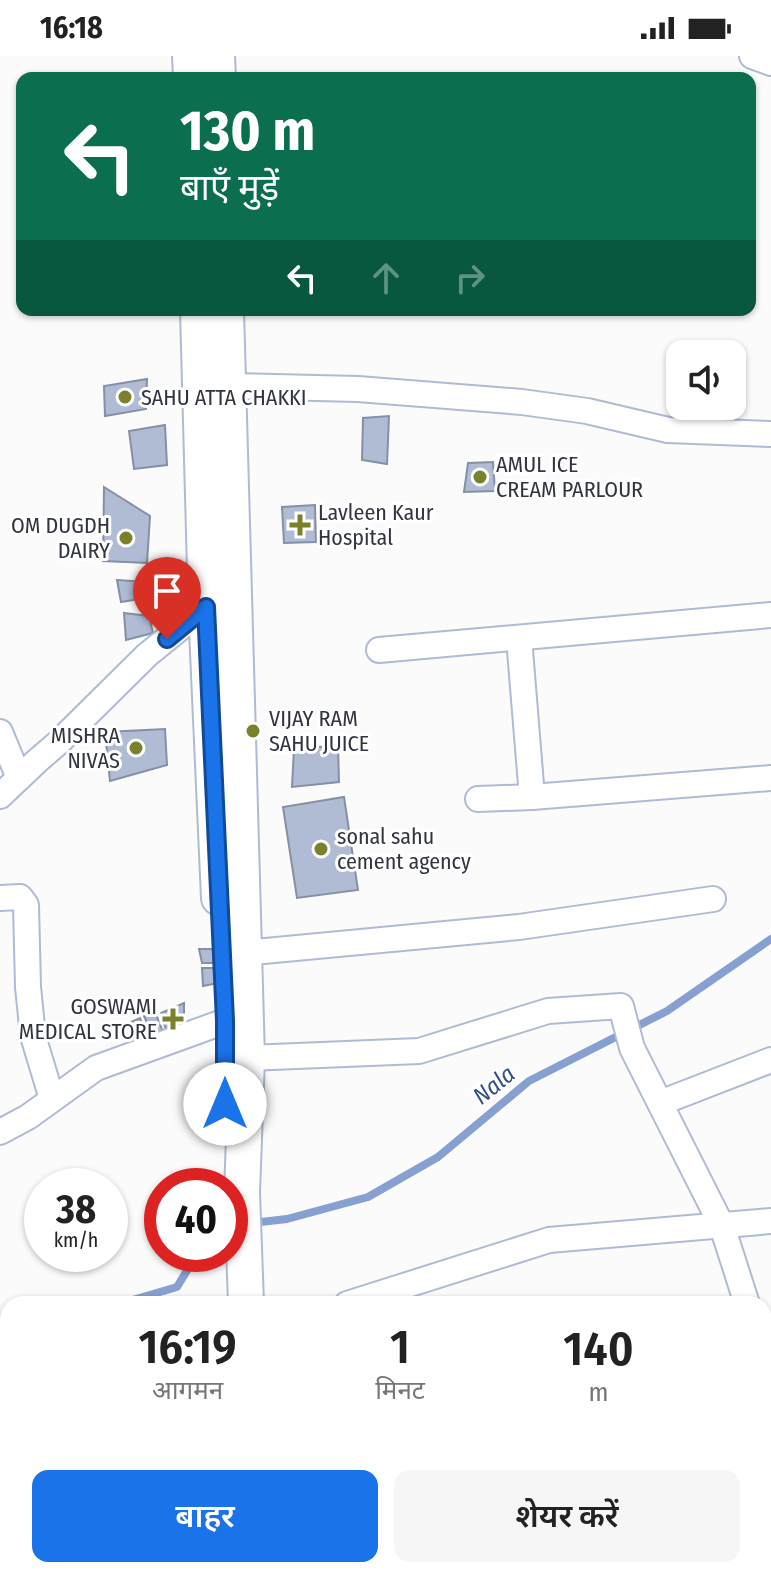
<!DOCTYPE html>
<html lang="hi">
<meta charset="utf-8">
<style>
body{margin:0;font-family:"Fira Sans Condensed","Noto Sans Devanagari",sans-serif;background:#f6f6f6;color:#222;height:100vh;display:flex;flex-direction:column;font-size:30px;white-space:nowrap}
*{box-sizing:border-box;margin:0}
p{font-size:26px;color:#767676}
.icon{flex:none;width:44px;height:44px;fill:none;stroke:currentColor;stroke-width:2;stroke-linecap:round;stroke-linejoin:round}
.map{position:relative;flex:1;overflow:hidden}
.sheet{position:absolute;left:0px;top:1240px;width:772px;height:282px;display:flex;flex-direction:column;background:#fff;border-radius:24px 24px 0 0;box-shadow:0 2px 6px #0004}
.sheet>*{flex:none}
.hud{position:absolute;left:16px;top:16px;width:740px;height:244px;border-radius:16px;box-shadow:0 2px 6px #0004;background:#0b6e4f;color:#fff;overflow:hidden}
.tools{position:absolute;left:666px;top:284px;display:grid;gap:16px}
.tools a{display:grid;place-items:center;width:80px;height:80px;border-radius:16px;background:#fff;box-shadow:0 2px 6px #0004;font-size:40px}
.speed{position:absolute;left:24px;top:1112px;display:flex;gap:16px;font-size:40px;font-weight:700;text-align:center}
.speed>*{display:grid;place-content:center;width:104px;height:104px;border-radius:50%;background:#fff;box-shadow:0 2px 6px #0004;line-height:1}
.speed small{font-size:20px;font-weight:400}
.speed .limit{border:12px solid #d22;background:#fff;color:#111}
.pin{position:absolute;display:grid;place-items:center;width:68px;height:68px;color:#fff;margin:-82px -34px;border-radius:50% 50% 50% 0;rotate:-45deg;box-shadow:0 0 8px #0007}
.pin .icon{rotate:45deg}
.me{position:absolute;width:88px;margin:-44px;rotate:0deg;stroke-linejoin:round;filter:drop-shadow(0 0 6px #0008)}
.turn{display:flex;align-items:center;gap:28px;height:168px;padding:0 32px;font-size:36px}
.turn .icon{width:104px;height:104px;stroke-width:2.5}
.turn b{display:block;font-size:56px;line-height:68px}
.lanes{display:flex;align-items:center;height:76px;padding:0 32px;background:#0003;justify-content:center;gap:40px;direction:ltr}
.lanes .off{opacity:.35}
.eta{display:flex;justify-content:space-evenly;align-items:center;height:136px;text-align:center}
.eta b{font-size:48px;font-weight:600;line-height:56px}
.action{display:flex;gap:16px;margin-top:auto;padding:16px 32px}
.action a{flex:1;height:92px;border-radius:16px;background:#1a73e8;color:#fff;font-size:32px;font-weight:600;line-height:92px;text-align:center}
.action a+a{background:#f6f6f6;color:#222}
.status{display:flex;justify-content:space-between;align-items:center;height:56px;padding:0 40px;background:#fff;direction:ltr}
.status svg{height:22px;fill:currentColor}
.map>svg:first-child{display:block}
</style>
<div class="status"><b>16:18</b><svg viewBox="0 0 49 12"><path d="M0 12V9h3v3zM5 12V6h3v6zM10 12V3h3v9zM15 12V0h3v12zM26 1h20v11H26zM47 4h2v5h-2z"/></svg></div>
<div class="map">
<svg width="771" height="1521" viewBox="0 0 771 1521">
<rect width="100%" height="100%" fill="#fbfbfb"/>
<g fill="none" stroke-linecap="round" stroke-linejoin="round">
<g stroke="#86a0d2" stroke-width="8">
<path d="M252,1167L287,1163L368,1141L438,1101L529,1025L667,955L771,883"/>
<path d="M119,1248L177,1231L197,1198"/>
<path d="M0,1489L8,1487"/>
</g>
</g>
<g fill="#afbcd4" stroke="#8490a7" stroke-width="2">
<path d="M147,323L146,353L105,360L104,330Z"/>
<path d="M389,360L387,408L362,404L363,362Z"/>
<path d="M165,369L167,409L134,413L129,375Z"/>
<path d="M493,406L495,435L464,436L468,407Z"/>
<path d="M104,431L150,460L147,507L103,505Z"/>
<path d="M315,449L316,486L284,487L282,451Z"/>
<path d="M117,524L146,526L151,541L121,546Z"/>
<path d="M124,557L149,560L153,577L126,584Z"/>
<path d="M165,673L167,709L110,725L105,676Z"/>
<path d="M338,690L339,726L292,731L294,692Z"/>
<path d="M344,741L358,834L297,842L283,751Z"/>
<path d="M199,893H213L215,907H202Z"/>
<path d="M202,912H217L218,927L203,930Z"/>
<path d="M184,947V970L166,974L161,957Z"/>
<path d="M156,958L163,976L152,979L144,960Z"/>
<path d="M140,962L148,983L137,988L131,966Z"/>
</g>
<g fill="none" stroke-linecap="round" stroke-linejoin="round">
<defs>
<g id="street">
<path d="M752,0L771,7"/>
<path d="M229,330L358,333L522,346L587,355L668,374L771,378"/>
<path d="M519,582L532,741"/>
<path d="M379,594L771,559"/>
<path d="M0,676L19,722"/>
<path d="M0,740L37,705L59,686L147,599L206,551"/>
<path d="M478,743L532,741L771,722"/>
<path d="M0,842L20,841L26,849L28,931L33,980L52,1043"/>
<path d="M244,897L519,871L713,843"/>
<path d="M247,1002L419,995L548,955L621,950L632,992L722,1170L747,1248"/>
<path d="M660,1047L771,1004"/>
<path d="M0,1076L28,1061L96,1012L245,958"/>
<path d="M347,1248L549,1184L771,1165"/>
<path d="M764,1290L771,1305"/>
</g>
<g id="secondary">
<path d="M190,0L191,22"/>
<path d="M217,0L218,22"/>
<path d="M198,254L206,551L219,842"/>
<path d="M226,254L247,1002L242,1136L246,1248"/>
<path d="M256,1514V1521"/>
</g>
</defs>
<use href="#street" stroke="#afbbd4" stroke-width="28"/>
<use href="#secondary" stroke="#afbbd4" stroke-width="38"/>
<use href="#street" stroke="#fff" stroke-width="24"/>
<use href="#secondary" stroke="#fff" stroke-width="34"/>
</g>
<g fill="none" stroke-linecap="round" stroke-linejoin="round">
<defs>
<path id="route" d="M167,583L206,551L225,965V1048"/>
</defs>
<use href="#route" stroke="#114b97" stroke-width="20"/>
<use href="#route" stroke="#1a73e8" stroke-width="14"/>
</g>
<g fill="#7a812b" stroke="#fff" stroke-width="3">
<circle cx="125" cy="341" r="8"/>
<circle cx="480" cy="421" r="8"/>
<path d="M296 457h8v8h8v8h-8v8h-8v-8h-8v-8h8z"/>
<circle cx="126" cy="482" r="8"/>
<circle cx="253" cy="675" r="8"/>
<circle cx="136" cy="692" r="8"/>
<circle cx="321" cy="793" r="8"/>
<path d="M169 951h8v8h8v8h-8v8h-8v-8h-8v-8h8z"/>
</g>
<g text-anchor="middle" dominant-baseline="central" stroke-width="6" stroke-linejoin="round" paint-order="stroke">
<g font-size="22" fill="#30353f" stroke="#fff" text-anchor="start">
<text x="141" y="341">SAHU ATTA CHAKKI</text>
<text x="496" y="408">AMUL ICE<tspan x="496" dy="25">CREAM PARLOUR</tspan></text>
<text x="318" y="456">Lavleen Kaur<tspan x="318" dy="25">Hospital</tspan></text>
<text x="110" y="469" text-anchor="end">OM DUGDH<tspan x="110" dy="25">DAIRY</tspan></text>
<text x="269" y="662">VIJAY RAM<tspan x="269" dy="25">SAHU JUICE</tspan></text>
<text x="120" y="679" text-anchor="end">MISHRA<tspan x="120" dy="25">NIVAS</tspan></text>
<text x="337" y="780">sonal sahu<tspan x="337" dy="25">cement agency</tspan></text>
<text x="157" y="950" text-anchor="end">GOSWAMI<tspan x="157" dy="25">MEDICAL STORE</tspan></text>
</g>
<g font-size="24" font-style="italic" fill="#304e8d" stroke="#fff">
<text transform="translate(494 1029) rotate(-39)">Nala</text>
</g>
</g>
</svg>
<div class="tools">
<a><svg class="icon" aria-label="sound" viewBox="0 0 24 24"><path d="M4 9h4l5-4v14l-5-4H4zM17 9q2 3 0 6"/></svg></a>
</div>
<div class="speed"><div>38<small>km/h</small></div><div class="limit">40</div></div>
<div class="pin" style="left:167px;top:583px;background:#d93025"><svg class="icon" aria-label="arrive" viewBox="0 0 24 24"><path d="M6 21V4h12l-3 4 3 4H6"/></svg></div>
<svg class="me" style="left:225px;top:1048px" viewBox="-20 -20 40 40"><circle r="19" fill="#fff"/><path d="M0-13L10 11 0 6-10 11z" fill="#1a73e8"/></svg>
<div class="hud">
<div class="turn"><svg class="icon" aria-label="left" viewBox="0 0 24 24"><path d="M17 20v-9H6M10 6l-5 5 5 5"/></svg><div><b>130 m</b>बाएँ मुड़ें</div></div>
<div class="lanes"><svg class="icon" aria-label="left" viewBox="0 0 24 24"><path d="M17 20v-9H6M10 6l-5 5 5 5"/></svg><svg class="icon off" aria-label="ahead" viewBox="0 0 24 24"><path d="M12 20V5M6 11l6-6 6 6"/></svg><svg class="icon off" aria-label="right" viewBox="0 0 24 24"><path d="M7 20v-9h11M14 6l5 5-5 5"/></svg></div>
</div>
<section class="sheet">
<div class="eta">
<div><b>16:19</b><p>आगमन</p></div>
<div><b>1</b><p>मिनट</p></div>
<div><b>140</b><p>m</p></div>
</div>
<div class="action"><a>बाहर</a><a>शेयर करें</a></div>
</section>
</div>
